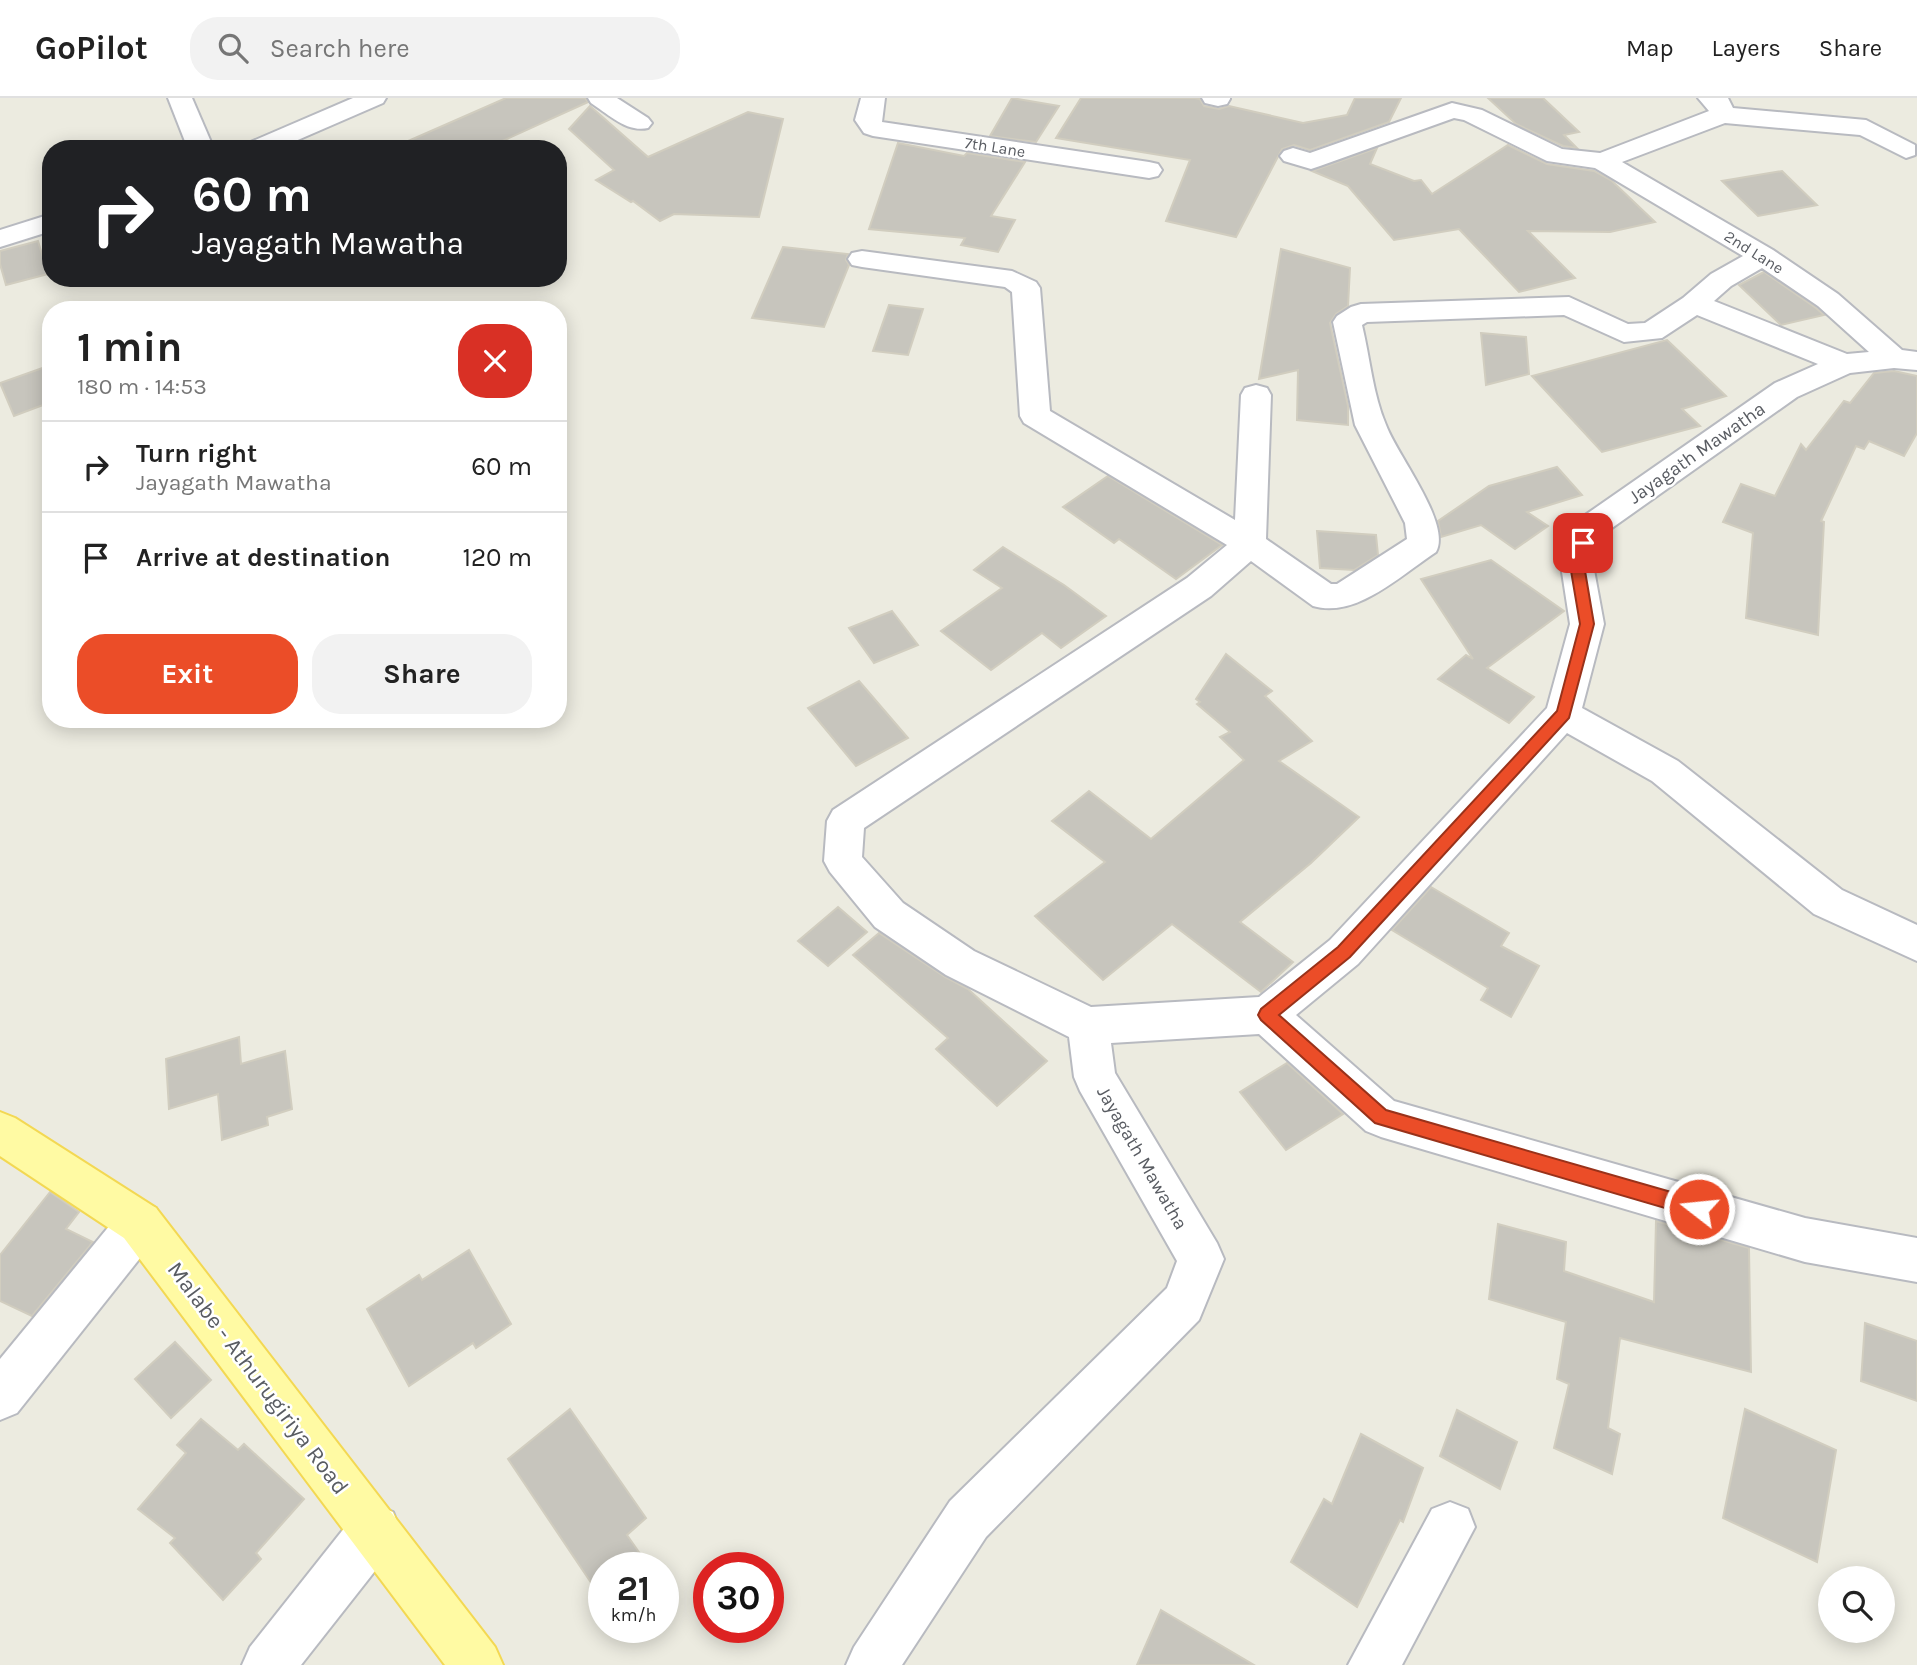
<!DOCTYPE html>
<meta charset="utf-8">
<style>
body{margin:0;font-family:Karla,sans-serif;background:#f2f2f2;color:#222;height:100vh;display:flex;flex-direction:column;font-size:26px;white-space:nowrap}
*{box-sizing:border-box;margin:0}
p{font-size:23px;color:#767676}
.icon{flex:none;width:38px;height:38px;fill:none;stroke:currentColor;stroke-width:2;stroke-linecap:round;stroke-linejoin:round}
.map{position:relative;flex:1;overflow:hidden}
.details{position:absolute;left:42px;top:203px;width:525px;height:427px;display:flex;flex-direction:column;background:#fff;border-radius:28px;box-shadow:0 4px 18px #0003}
.details>*{flex:none}
.guide{position:absolute;left:42px;top:42px;width:525px;height:147px;border-radius:28px;box-shadow:0 4px 18px #0003;background:#202124;color:#fff;overflow:hidden}
.tools{position:absolute;left:1818px;top:1468px;display:grid;gap:14px}
.tools a{display:grid;place-items:center;width:77px;height:77px;border-radius:50%;background:#fff;box-shadow:0 4px 18px #0003;font-size:35px}
.speed{position:absolute;left:588px;top:1454px;display:flex;gap:14px;font-size:35px;font-weight:700;text-align:center}
.speed>*{display:grid;place-content:center;width:91px;height:91px;border-radius:50%;background:#fff;box-shadow:0 4px 18px #0003;line-height:1}
.speed small{font-size:18px;font-weight:400}
.speed .limit{border:10px solid #d22;background:#fff;color:#111}
.pin{position:absolute;display:grid;place-items:center;width:60px;height:60px;color:#fff;margin:-30px;border-radius:14px;box-shadow:0 4px 10px #0006}
.me{position:absolute;width:77px;margin:-38px;rotate:286deg;stroke-linejoin:round;filter:drop-shadow(0 0 5px #0008)}
.turn{display:flex;align-items:center;gap:24px;height:147px;padding:0 35px;font-size:32px}
.turn .icon{width:91px;height:91px;stroke-width:2.5}
.turn b{display:block;font-size:49px;line-height:60px}
.round{display:grid;place-items:center;flex:none;width:74px;height:74px;border-radius:28px;background:#f2f2f2}
.headline{display:flex;align-items:center;justify-content:space-between;height:119px;padding:0 35px}
h1{font-size:42px;font-weight:700;line-height:52px}
.primary-button{display:flex;gap:14px;margin-top:auto;padding:14px 35px}
.primary-button a{flex:1;height:80px;border-radius:28px;background:#eb4d28;color:#fff;font-size:28px;font-weight:700;line-height:80px;text-align:center}
.primary-button a+a{background:#f2f2f2;color:#222}
ul{padding:0;list-style:none}
li{display:flex;align-items:center;gap:21px;height:91px;padding:0 35px;border-top:2px solid #e0e0e0}
li div{flex:1}
li b{display:block;font-size:26px}
li em{font-style:normal}
header{display:flex;align-items:center;gap:42px;box-sizing:border-box;height:98px;padding:0 35px;background:#fff;border-bottom:2px solid #e0e0e0}
header strong{font-size:33px}
nav{display:flex;gap:38px;margin-inline-start:auto;font-size:24px}
.search{width:490px;height:63px;background:#f2f2f2;display:flex;align-items:center;gap:18px;box-sizing:border-box;padding:0 24px;border-radius:28px;color:#767676;font-size:26px}
.map>svg:first-child{display:block}
</style>
<header>
<strong>GoPilot</strong>
<div class="search"><svg class="icon" aria-label="search" viewBox="0 0 24 24"><circle cx="10" cy="10" r="6"/><path d="M15 15l6 6"/></svg>Search here</div>
<nav><a>Map</a><a>Layers</a><a>Share</a></nav>
</header>
<div class="map">
<svg width="1917" height="1567" viewBox="0 0 1917 1567">
<rect width="100%" height="100%" fill="#ecebe0"/>
<g fill="#c7c5bd" stroke="#d1cdbf" stroke-width="2">
<path d="M506,0H585L588,4L485,51H390Z"/>
<path d="M1012,0L1059,8L1036,44L990,38Z"/>
<path d="M1081,0H1195L1200,1L1204,8L1219,11L1229,8L1303,25L1347,17L1355,0H1401L1389,24L1310,52L1294,47L1282,51L1236,139L1166,123L1190,62L1056,40Z"/>
<path d="M1488,0H1543L1579,34L1564,37L1577,50L1563,48L1516,26Z"/>
<path d="M590,8L648,59L748,14L783,21L759,119L674,116L660,123L633,103L631,104L596,82L614,72L569,31Z"/>
<path d="M898,45L964,58L967,55L1025,64L991,118L1015,122L998,154L961,147L965,140L869,131Z"/>
<path d="M1508,47L1547,66L1594,73L1612,83L1655,124L1610,134L1528,133L1575,180L1519,194L1459,131L1394,142L1348,88L1312,73L1377,50L1370,66L1414,83L1421,82L1432,96Z"/>
<path d="M1782,73L1817,107L1758,118L1722,83Z"/>
<path d="M38,143L48,176L6,187L0,166V153Z"/>
<path d="M783,149L848,156L846,162L849,167L824,229L752,220Z"/>
<path d="M1281,151L1350,170L1348,208L1336,216L1330,225L1348,308V327L1297,322L1298,272L1259,281Z"/>
<path d="M1764,174L1816,210L1824,217L1781,227L1739,187Z"/>
<path d="M889,207L923,211L908,257L873,253Z"/>
<path d="M1481,235L1526,239L1529,276L1486,287Z"/>
<path d="M1667,242L1726,298L1682,311L1700,328L1602,354L1532,278Z"/>
<path d="M51,267V304L14,318L0,285Z"/>
<path d="M1894,273L1917,278V335L1904,358L1869,343L1864,351L1856,348L1821,423L1824,424L1818,537L1746,520L1753,435L1723,424L1741,386L1775,398L1801,346L1806,352L1844,303L1850,305L1874,275Z"/>
<path d="M1557,369L1582,397L1527,414L1548,428L1515,451L1481,427L1441,439L1438,423L1489,388Z"/>
<path d="M1108,378L1222,447L1176,481L1119,441L1114,445L1063,409Z"/>
<path d="M1317,433L1376,437L1378,457L1354,472L1320,470Z"/>
<path d="M1003,449L1064,487L1106,518L1061,550L1042,535L991,572L941,533L1002,490L974,472Z"/>
<path d="M1491,462L1564,513L1487,570L1534,599L1509,625L1438,581L1466,557L1473,561L1421,481Z"/>
<path d="M892,513L918,547L874,565L849,530Z"/>
<path d="M1226,556L1272,593L1265,598L1312,643L1279,663L1359,719L1311,765L1240,824L1293,864L1261,894L1172,826L1103,882L1035,818L1105,764L1052,723L1089,693L1151,741L1244,662L1220,639L1230,634L1197,606L1200,604L1196,601Z"/>
<path d="M859,583L908,640L856,668L808,610Z"/>
<path d="M1431,789L1509,835L1501,848L1539,868L1511,919L1481,902L1488,890L1392,832Z"/>
<path d="M838,809L867,834L828,868L798,843Z"/>
<path d="M879,835L945,879L968,891L1047,963L997,1008L936,951L948,940L853,857Z"/>
<path d="M239,939L241,966L285,953L292,1011L267,1019L268,1027L222,1042L218,996L169,1011L166,961Z"/>
<path d="M1287,965L1343,1016L1286,1052L1240,994Z"/>
<path d="M50,1094L79,1114L66,1131L93,1144L32,1218L0,1203V1157Z"/>
<path d="M1656,1123L1749,1150L1751,1274L1620,1240L1608,1330L1620,1336L1612,1376L1554,1350L1569,1286L1557,1281L1566,1224L1489,1201L1498,1126L1566,1144L1564,1173L1654,1204Z"/>
<path d="M469,1152L511,1226L476,1250L473,1245L409,1288L367,1211L419,1177L422,1182Z"/>
<path d="M1865,1225L1917,1243V1303L1861,1283Z"/>
<path d="M175,1244L211,1282L171,1320L135,1281Z"/>
<path d="M570,1311L646,1420L627,1437L650,1470H604V1504L508,1361Z"/>
<path d="M1745,1311L1836,1352L1817,1464L1723,1420Z"/>
<path d="M1457,1312L1517,1344L1500,1391L1440,1358Z"/>
<path d="M201,1321L238,1352L244,1346L304,1401L256,1455L261,1461L223,1502L170,1445L175,1440L138,1411L186,1355L177,1347Z"/>
<path d="M1361,1336L1423,1370L1403,1424L1400,1422L1357,1509L1291,1464L1324,1401L1332,1406Z"/>
<path d="M1161,1512L1254,1567H1137Z"/>
</g>
<g fill="none" stroke-linecap="round" stroke-linejoin="round">
<defs>
<g id="minor">
<path d="M168,0H192L214,51H188Z"/>
<path d="M353,0H386L383,5L277,51H242L246,46Z"/>
<path d="M588,0H617L648,20L652,25L648,30C627,35 608,16 591,5Z"/>
<path d="M861,0H885L882,24L1149,64L1158,66L1162,72L1158,78L1149,80L873,38L864,35L855,22Z"/>
<path d="M1202,0H1230V1L1227,6L1218,8L1205,5Z"/>
<path d="M1698,0H1728L1733,10L1866,22L1915,47V57L1906,60L1860,37L1725,25L1622,64L1773,152L1838,196L1902,252L1917,254V272L1894,270L1850,275L1797,299L1602,437L1592,461L1604,526L1582,610L1678,663L1842,792L1917,827V863L1814,816L1652,683L1567,635L1358,866L1296,917L1394,1003L1805,1120L1917,1140V1184L1805,1164L1381,1039L1366,1033L1259,936L1111,945L1115,975L1217,1145L1224,1161L1199,1222L986,1439L902,1567H846L854,1549L950,1403L1167,1190L1177,1163L1080,993L1074,979L1069,939L946,877L875,829L830,774L824,763L827,723L833,712L1187,480L1227,447L1024,325L1020,318L1012,194L1005,189L862,169L852,167L848,161L852,155L862,153L1012,173L1036,184L1040,190L1050,313L1235,422L1241,297L1245,290L1256,287L1267,290L1271,297L1266,441L1331,486H1337L1407,441L1405,425L1355,327L1333,224L1337,218L1351,209L1361,206L1569,199L1628,226L1645,225L1683,200L1711,176L1743,158L1595,70L1547,63L1464,22L1454,20L1320,68L1311,71L1284,63L1280,58L1284,53L1293,50L1310,55L1452,5L1482,12L1562,51L1600,55L1709,13ZM1762,170L1818,208L1869,254L1847,256L1714,203L1731,188ZM1564,217L1624,244L1662,240L1697,217L1818,266L1775,285L1578,422L1560,461L1570,526L1547,610L1330,842L1259,899L1091,909L974,853L903,805L862,759L864,730L1211,498L1251,463L1313,508C1356,521 1401,477 1436,454C1452,426 1397,357 1386,327C1373,297 1370,260 1362,227L1367,224Z"/>
<path d="M51,116V133L0,149V132Z"/>
<path d="M140,1103L156,1110L162,1125L156,1140L17,1315L0,1322V1261L124,1110Z"/>
<path d="M1450,1404L1468,1411L1475,1429L1402,1567H1348L1432,1411Z"/>
<path d="M375,1407L393,1414L400,1432L393,1450L301,1567H242L250,1549L357,1414Z"/>
</g>
<path id="major" d="M0,1014L15,1020L156,1110L495,1549L503,1567H445L124,1140L0,1058Z"/>
</defs>
<use href="#minor" stroke="#b8bac0" stroke-width="4"/>
<use href="#major" stroke="#f3d853" stroke-width="4"/>
<use href="#minor" fill="#fff" fill-rule="evenodd"/>
<use href="#major" fill="#fffaa3" fill-rule="evenodd"/>
</g>
<path fill="#eb4d28" stroke="#99321a" stroke-width="2" d="M1583,441L1589,445L1583,461L1594,526L1569,620L1350,859L1279,917L1386,1012L1699,1102L1706,1105L1708,1111L1706,1117L1699,1120L1375,1025L1261,922L1258,917L1261,911L1338,849L1557,613L1580,526L1569,461L1578,442Z"/>
<g text-anchor="middle" dominant-baseline="central" stroke-width="5" stroke-linejoin="round" paint-order="stroke">
<g font-size="16" fill="#595c62" stroke="#fff">
<text transform="translate(995 49) rotate(9)">7th Lane</text>
<text transform="translate(1754 154) rotate(32)">2nd Lane</text>
</g>
<g font-size="19" fill="#595c62" stroke="#fff">
<text transform="translate(1697 355) rotate(-35)">Jayagath Mawatha</text>
<text transform="translate(1142 1060) rotate(60)">Jayagath Mawatha</text>
</g>
<g font-size="23" fill="#595c62" stroke="#fff">
<text transform="translate(258 1280) rotate(53)">Malabe - Athurugiriya Road</text>
</g>
</g>
</svg>
<div class="tools">
<a><svg class="icon" aria-label="search" viewBox="0 0 24 24"><circle cx="10" cy="10" r="6"/><path d="M15 15l6 6"/></svg></a>
</div>
<div class="speed"><div>21<small>km/h</small></div><div class="limit">30</div></div>
<div class="pin" style="left:1583px;top:445px;background:#d93025"><svg class="icon" aria-label="arrive" viewBox="0 0 24 24"><path d="M6 21V4h12l-3 4 3 4H6"/></svg></div>
<svg class="me" style="left:1699px;top:1111px" viewBox="-20 -20 40 40"><circle r="17" fill="#eb4d28" stroke="#fff" stroke-width="3"/><path d="M0-11L8 9 0 5-8 9z" fill="#fff"/></svg>
<div class="guide">
<div class="turn"><svg class="icon" aria-label="right" viewBox="0 0 24 24"><path d="M7 20v-9h11M14 6l5 5-5 5"/></svg><div><b>60 m</b>Jayagath Mawatha</div></div>
</div>
<section class="details">
<div class="headline"><div><h1>1 min</h1><p>180 m · 14:53</p></div><a class="round" style="background:#d93025;color:#fff"><svg class="icon" aria-label="close" viewBox="0 0 24 24"><path d="M6 6l12 12M18 6L6 18"/></svg></a></div>
<ul>
<li><svg class="icon" aria-label="right" viewBox="0 0 24 24"><path d="M7 20v-9h11M14 6l5 5-5 5"/></svg><div><b>Turn right</b><p>Jayagath Mawatha</p></div><em>60 m</em></li>
<li><svg class="icon" aria-label="arrive" viewBox="0 0 24 24"><path d="M6 21V4h12l-3 4 3 4H6"/></svg><div><b>Arrive at destination</b></div><em>120 m</em></li>
</ul>
<div class="primary-button"><a>Exit</a><a>Share</a></div>
</section>
</div>
